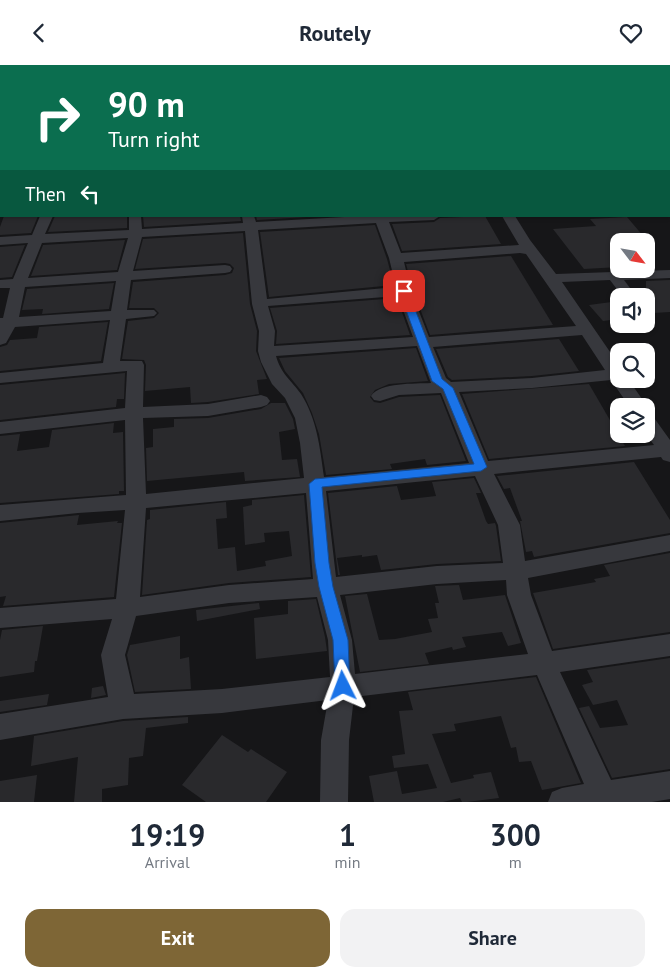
<!DOCTYPE html>
<style>
body{margin:0;font-family:"PT Sans",sans-serif;background:#f2f2f3;color:#1f2937;height:100vh;display:flex;flex-direction:column;font-size:19px;white-space:nowrap}
*{box-sizing:border-box;margin:0}
p{font-size:16px;color:#747a83}
.icon{flex:none;width:28px;height:28px;fill:none;stroke:currentColor;stroke-width:2;stroke-linecap:round;stroke-linejoin:round}
.map{position:relative;height:737px;overflow:hidden}
.drawer{display:flex;flex-direction:column;background:#fff;flex:1}
.drawer>*{flex:none}
.guide{position:absolute;left:0px;top:0px;width:670px;height:152px;box-shadow:0 1px 4px #0004;background:#0b6e4f;color:#fff;overflow:hidden}
.needle{width:32px;rotate:121deg}
.controls{position:absolute;left:610px;top:168px;display:grid;gap:10px}
.controls a{display:grid;place-items:center;width:45px;height:45px;border-radius:10px;background:#fff;box-shadow:0 1px 4px #0004;font-size:25px}
.pin{position:absolute;display:grid;place-items:center;width:42px;height:42px;color:#fff;margin:-21px;border-radius:10px;box-shadow:0 2px 8px #0006}
.me{position:absolute;width:55px;margin:-28px;rotate:357deg;stroke-linejoin:round;filter:drop-shadow(0 0 4px #0008)}
.turn{display:flex;align-items:center;gap:18px;height:105px;padding:0 25px;font-size:22px}
.turn .icon{width:65px;height:65px;stroke-width:2.5}
.turn b{display:block;font-size:35px;line-height:42px}
.then{display:flex;align-items:center;height:48px;padding:0 25px;background:#0003;gap:10px;font-size:19px}
.eta{display:flex;justify-content:space-evenly;align-items:center;height:85px;text-align:center}
.eta b{font-size:30px;font-weight:700;line-height:35px}
.button{display:flex;gap:10px;margin-top:auto;padding:10px 25px}
.button a{flex:1;height:58px;border-radius:15px;background:#7e6636;color:#fff;font-size:20px;font-weight:700;line-height:58px;text-align:center}
.button a+a{background:#f2f2f3;color:#1f2937}
header{display:flex;justify-content:space-between;align-items:center;height:65px;padding:0 25px;background:#fff;font-size:22px;font-weight:700}
.map>svg:first-child{display:block}
</style>
<header><svg class="icon" aria-label="back" viewBox="0 0 24 24"><path d="M15 5l-7 7 7 7"/></svg>Routely<svg class="icon" aria-label="heart" viewBox="0 0 24 24"><path d="M12 20l-8-8c-3-5 5-10 8-4 3-6 11-1 8 4z"/></svg></header>
<div class="map">
<svg width="670" height="737" viewBox="0 0 670 737">
<rect width="100%" height="100%" fill="#161618"/>
<g fill="#29292c">
<path d="M4,151H38L31,168L0,170V162Z"/>
<path d="M55,151H127V163L48,167Z"/>
<path d="M143,151H240L241,156L144,162Z"/>
<path d="M256,151H324L257,155Z"/>
<path d="M485,151L501,179L402,186L392,159L434,157L440,153Z"/>
<path d="M627,152L644,172H641L645,176H619V202L584,204L553,164L596,161L590,154Z"/>
<path d="M375,160L387,194L394,220L269,232L260,167Z"/>
<path d="M243,168L250,239L257,266L256,286L267,314L257,315L259,329L208,337L191,338L190,322L145,326L146,300L144,295L122,294L128,256L154,253L159,248L154,243H129L133,217L225,210L232,208L234,203L230,199L225,198L135,204L143,174Z"/>
<path d="M125,175L117,205L31,211L43,180Z"/>
<path d="M25,180L12,212L0,213V182Z"/>
<path d="M511,191L553,260L430,270L413,225L406,199Z"/>
<path d="M670,215V247L653,248L646,240V216Z"/>
<path d="M114,218L109,244L42,249L43,244L22,245L27,224Z"/>
<path d="M397,233L410,270L276,279L277,266L270,243Z"/>
<path d="M619,236V254L603,256L589,240Z"/>
<path d="M108,257L101,296L0,306V282L7,280L10,275L37,273L39,262Z"/>
<path d="M559,274L579,306L532,311L452,315L448,312L436,284Z"/>
<path d="M416,283L428,316L389,319L375,325L370,332L374,337L380,338L399,332L440,330L466,396L427,400L425,394L390,399L392,404L326,410L319,369L312,348L303,328L285,306L279,293Z"/>
<path d="M125,308L124,334H117L116,342L0,355V320Z"/>
<path d="M589,319L625,381L489,394L462,329Z"/>
<path d="M271,338H285L293,354L295,364L279,367L282,395L297,394L300,412L245,416L244,407L147,416L146,383L153,382V364L174,362V354L208,353L261,344Z"/>
<path d="M114,358L113,368L123,367L124,426H119V429L0,438V371L20,369L17,386L49,382L52,365Z"/>
<path d="M634,397L670,455V468L534,492L532,486L526,487L520,456H522L510,423L504,424L497,411Z"/>
<path d="M474,413L481,428H476L486,456L488,459L495,458L496,461L501,496L437,499L381,505L377,490L362,492V490L337,493L340,510H338L328,428L397,421L401,435L436,431L432,417Z"/>
<path d="M304,430L311,512L229,518L142,530L147,455L150,454V445L226,437L227,453L216,454L218,484L235,482L237,506L266,501L265,496L292,491L289,466L264,468L265,477L245,480L243,442L252,440V435Z"/>
<path d="M79,450L77,460L118,456L117,458H122L114,532L3,541L6,531L0,532V458Z"/>
<path d="M670,488V567L553,584L533,528L596,517L594,514L610,511L604,500Z"/>
<path d="M459,520L463,535L505,530L521,578L508,581L502,567L462,572L466,582L453,585L452,582L425,588L429,599L360,607L345,531L367,529L379,575L395,574L432,567L428,554L438,553L435,538H439L435,521Z"/>
<path d="M316,534L325,572L327,586L256,594L254,553L288,549V536Z"/>
<path d="M259,538L260,544L197,556L196,545Z"/>
<path d="M43,561L37,596H35L34,607L0,612V575L2,565Z"/>
<path d="M180,571V594L189,592L191,624L135,627L127,590L130,580Z"/>
<path d="M670,593V704L612,713L579,643L589,641L600,663L628,660L617,635L593,640L582,620L593,617L587,605Z"/>
<path d="M536,612L581,718L542,725L531,696L519,697L516,682L511,683L501,651L454,659L456,666L432,669L451,718L474,713L473,710L491,707L499,733L467,737H462L460,733L443,737H374L369,711L397,706L402,729L437,723L428,699L394,703L392,691L405,689L399,646L413,645L408,627Z"/>
<path d="M103,621L106,630L91,633L92,623Z"/>
<path d="M49,629L47,640L0,647V636Z"/>
<path d="M188,652V658L146,663L143,691L129,693L128,720L102,724V737H74L78,692L31,701L34,671L123,656Z"/>
<path d="M222,670L248,687L251,684L287,707L266,737H206L182,720Z"/>
<path d="M37,710L34,737H0V716Z"/>
</g>
<g fill="none" stroke-linecap="round" stroke-linejoin="round">
<g fill="#37383d" fill-rule="evenodd">
<rect x="215" y="0" width="8" height="1"/>
<path d="M271,0H280V1H272Z"/>
<path d="M286,0H325L286,1Z"/>
<path d="M345,0H354V1H346Z"/>
<path d="M530,0H540V1H531Z"/>
<rect x="0" y="10" width="1" height="6"/>
<rect x="669" y="62" width="1" height="7"/>
<rect x="0" y="86" width="1" height="6"/>
<path d="M0,111L1,112V119H0Z"/>
<path d="M40,151H53L45,169L129,165V151H141L142,164L243,158L242,151H254L256,157L362,151H440L434,155L389,157L401,188L519,180L502,151H515L530,175L556,209L670,205V213L624,215L636,231H622L610,215L562,217L619,300V314H628L647,341L646,342L629,341L611,315L532,323L459,327L488,396L654,380L646,369V348L652,350L670,375V397L663,395L661,392L494,409L520,460L525,496L670,470V486L528,513L531,530L552,586L670,569V591L560,607L611,715L670,706V734L652,737H548L552,727L562,723L584,719L537,610L354,632L349,675L348,737H320L321,675L328,635L222,648L123,654L0,675V649L108,632L101,590L112,554L0,563V543L116,534L125,445L78,448L0,456V440L126,430L125,355L0,369V357L125,343L127,306L0,318V308L103,298L110,255L15,262L6,278L0,280V253H3L10,223H0V215L13,214L28,178L0,180V172L32,170ZM376,158L389,193L396,222L267,234L258,165ZM245,166L252,239L259,266L258,286L261,297L272,319L285,333L295,353L300,378L304,413L146,429L143,353L208,351L261,342L267,340L270,336L267,332L261,330L208,339L143,342L144,300L142,296H120L126,254L154,251L157,248L154,245H127L131,215L225,208L230,207L232,204L230,201L225,200L133,206L142,172ZM128,173L118,207L28,213L42,178ZM520,188L526,189L576,261L429,272L411,226L404,197ZM116,216L111,246L19,252L25,222ZM398,231L413,272L274,281L275,266L268,241ZM582,270L605,305L532,313L451,317L446,313L433,282ZM417,281L431,318C415,319 380,317 371,331L374,335L380,336L399,330L441,328L469,398L324,412C320,383 317,354 301,329C291,315 281,309 276,291ZM475,411L498,460L503,498L437,501L336,512L326,426ZM306,428L313,514L229,520L140,532L146,443ZM506,515L507,530L528,589L355,609L352,575L340,530L437,519ZM317,532L328,575L330,612L222,624L134,629L125,590L136,551L229,538Z"/>
</g>
</g>
<path fill="#1a73e8" stroke="#114b97" d="M404,223L408,226L442,314L453,323L487,402L481,406L322,422L329,498L333,522L348,575L350,621L348,626L343,628L337,626L335,621L333,575L319,522L315,498L309,419L315,414L474,399L443,324L432,316L399,226Z"/>
</svg>
<div class="controls">
<a><svg class="needle" viewBox="-14 -14 28 28"><path d="M0-13l5 13h-10z" fill="#e53935"/><path d="M0 13l5-13h-10z" fill="#747a83"/></svg></a>
<a><svg class="icon" aria-label="sound" viewBox="0 0 24 24"><path d="M4 9h4l5-4v14l-5-4H4zM17 9q2 3 0 6"/></svg></a>
<a><svg class="icon" aria-label="search" viewBox="0 0 24 24"><circle cx="10" cy="10" r="6"/><path d="M15 15l6 6"/></svg></a>
<a><svg class="icon" aria-label="layers" viewBox="0 0 24 24"><path d="M12 4l9 5-9 5-9-5zM3 14l9 5 9-5"/></svg></a>
</div>
<div class="pin" style="left:404px;top:226px;background:#d93025"><svg class="icon" aria-label="arrive" viewBox="0 0 24 24"><path d="M6 21V4h12l-3 4 3 4H6"/></svg></div>
<svg class="me" style="left:343px;top:621px" viewBox="-20 -20 40 40"><path d="M0-17L14 15 0 8-14 15z" fill="#1a73e8" stroke="#fff" stroke-width="4"/></svg>
<div class="guide">
<div class="turn"><svg class="icon" aria-label="right" viewBox="0 0 24 24"><path d="M7 20v-9h11M14 6l5 5-5 5"/></svg><div><b>90 m</b>Turn right</div></div>
<div class="then">Then<svg class="icon" aria-label="left" viewBox="0 0 24 24"><path d="M17 20v-9H6M10 6l-5 5 5 5"/></svg></div>
</div>
</div>
<section class="drawer">
<div class="eta">
<div><b>19:19</b><p>Arrival</p></div>
<div><b>1</b><p>min</p></div>
<div><b>300</b><p>m</p></div>
</div>
<div class="button"><a>Exit</a><a>Share</a></div>
</section>
